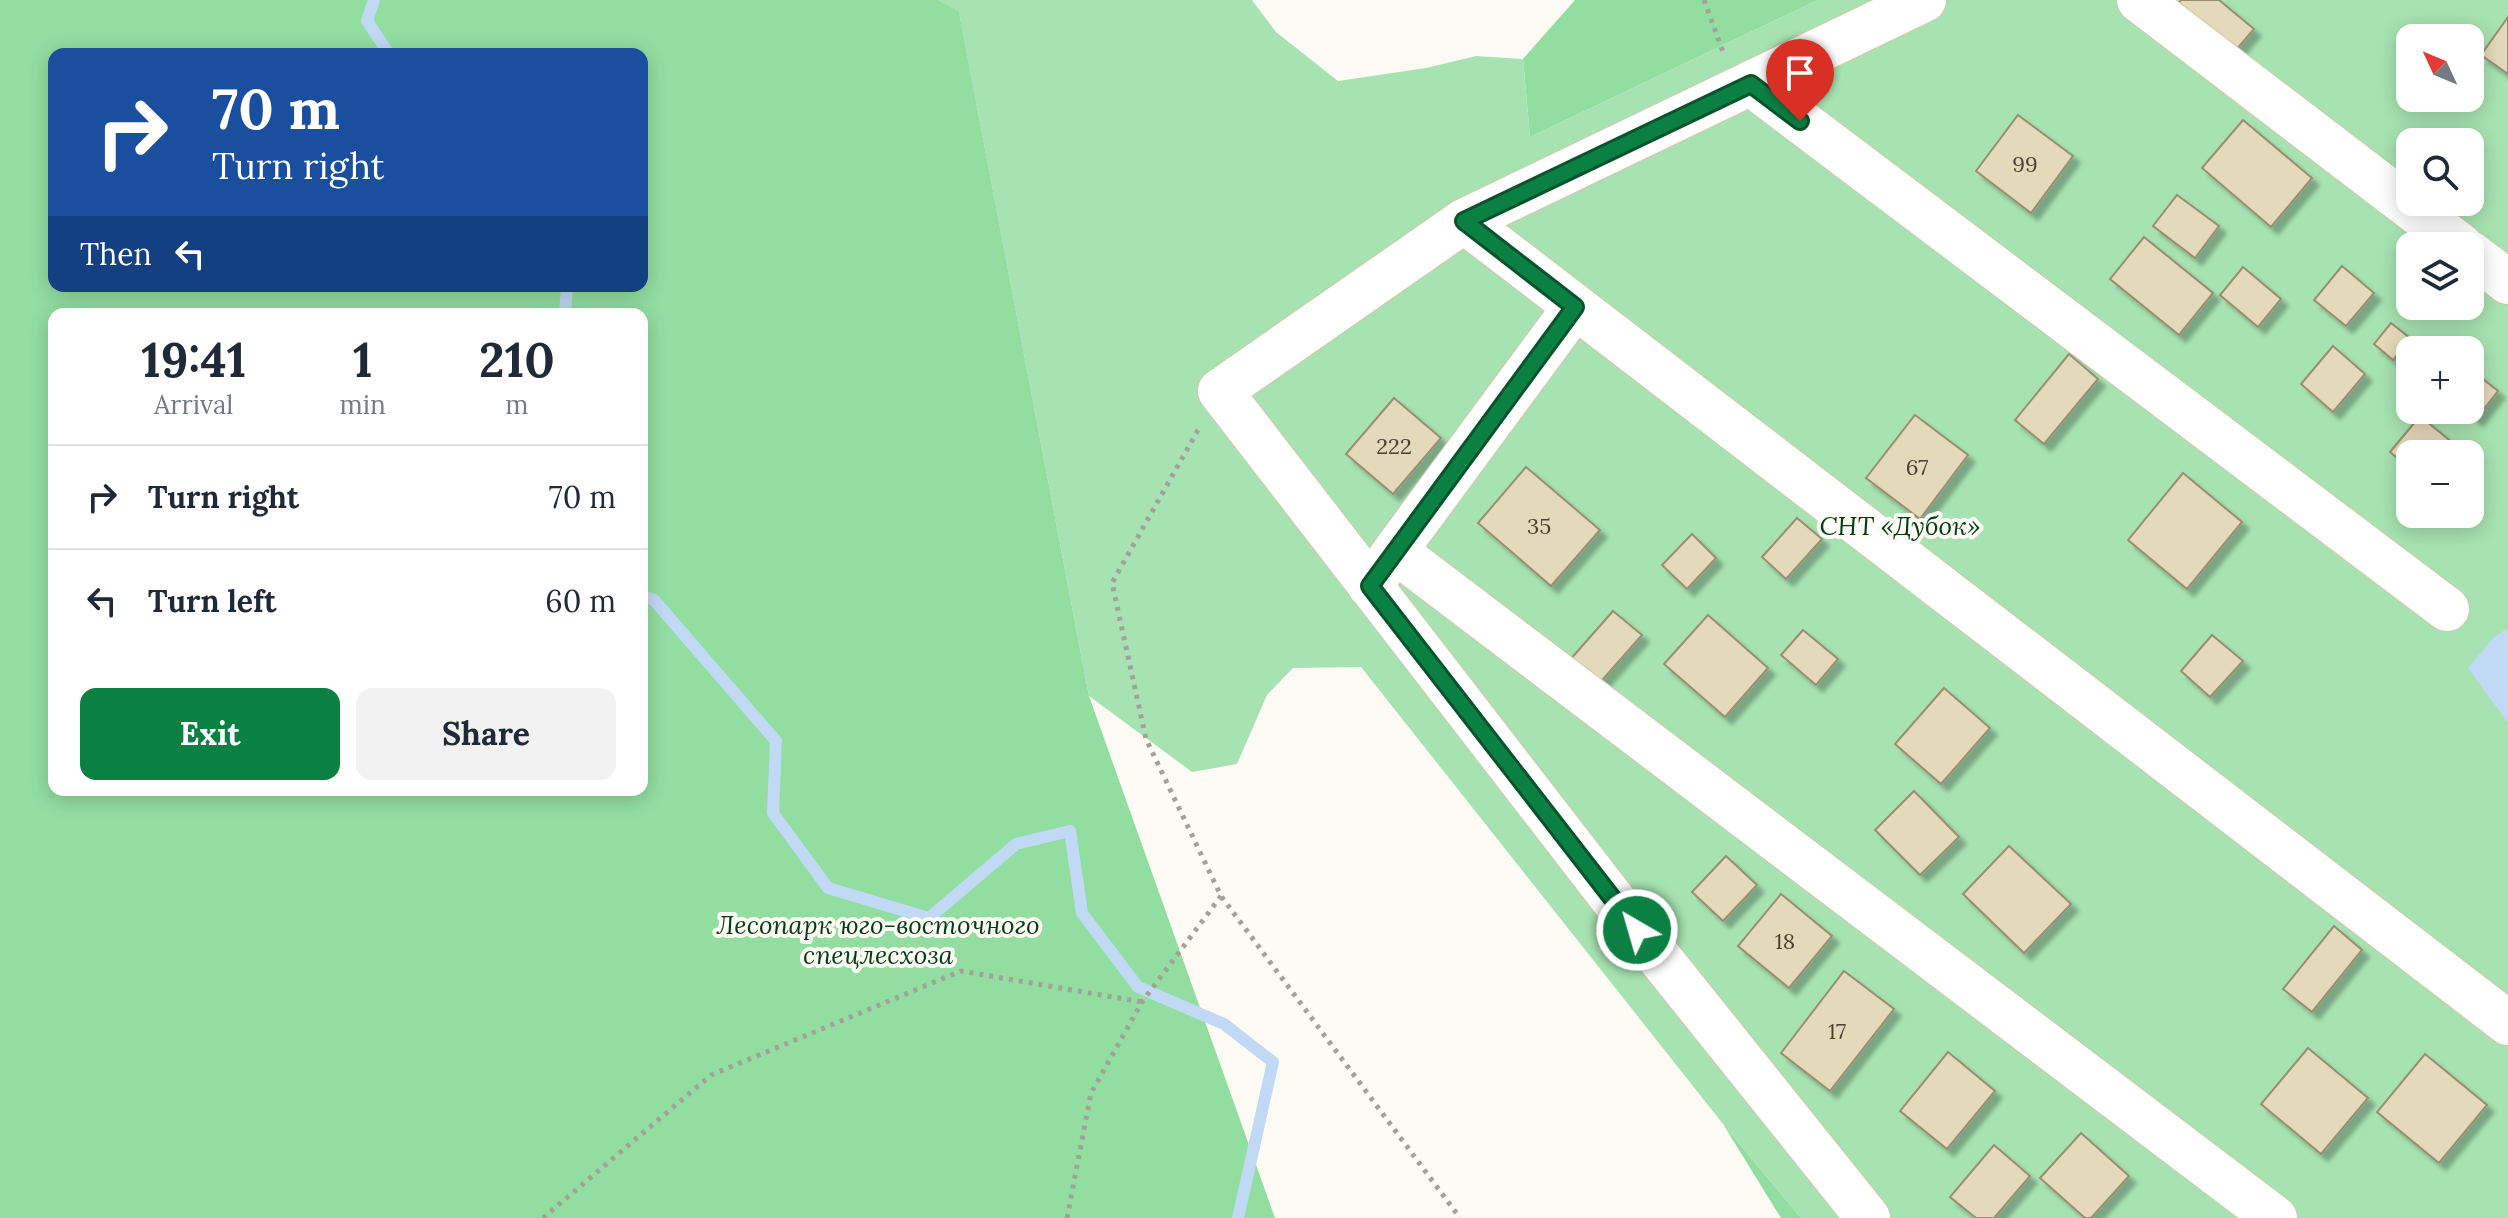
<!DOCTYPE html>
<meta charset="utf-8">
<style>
body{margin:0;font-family:Lora,serif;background:#f2f2f3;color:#1f2937;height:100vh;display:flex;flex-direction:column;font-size:30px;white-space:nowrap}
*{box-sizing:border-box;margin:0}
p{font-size:26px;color:#747a83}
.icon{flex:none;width:44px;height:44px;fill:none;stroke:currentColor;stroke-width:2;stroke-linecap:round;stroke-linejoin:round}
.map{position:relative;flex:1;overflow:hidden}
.sheet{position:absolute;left:48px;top:308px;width:600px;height:488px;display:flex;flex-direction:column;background:#fff;border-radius:16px;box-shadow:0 4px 20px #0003}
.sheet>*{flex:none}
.banner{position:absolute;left:48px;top:48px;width:600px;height:244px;border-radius:16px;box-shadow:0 4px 20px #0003;background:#1a4fa0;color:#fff;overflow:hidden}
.needle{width:52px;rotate:314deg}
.buttons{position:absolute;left:2396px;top:24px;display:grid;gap:16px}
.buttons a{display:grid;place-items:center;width:88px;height:88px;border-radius:16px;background:#fff;box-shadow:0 4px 20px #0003;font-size:40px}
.pin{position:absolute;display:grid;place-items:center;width:68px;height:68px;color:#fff;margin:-82px -34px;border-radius:50% 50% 50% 0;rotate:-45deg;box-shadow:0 0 8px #0007}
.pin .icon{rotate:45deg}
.me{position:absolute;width:88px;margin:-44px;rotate:322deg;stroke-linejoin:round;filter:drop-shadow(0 0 6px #0008)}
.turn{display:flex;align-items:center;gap:28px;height:168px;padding:0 32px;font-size:36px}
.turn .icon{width:104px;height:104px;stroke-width:2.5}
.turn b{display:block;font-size:56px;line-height:68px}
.then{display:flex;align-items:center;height:76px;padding:0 32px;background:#0003;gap:16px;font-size:30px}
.eta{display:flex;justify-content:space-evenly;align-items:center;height:136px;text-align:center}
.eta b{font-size:48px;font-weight:700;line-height:56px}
.button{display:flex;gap:16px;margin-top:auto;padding:16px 32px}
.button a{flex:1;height:92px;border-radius:16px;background:#0b8043;color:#fff;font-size:32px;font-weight:700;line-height:92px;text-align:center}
.button a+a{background:#f2f2f3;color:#1f2937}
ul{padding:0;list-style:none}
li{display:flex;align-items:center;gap:24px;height:104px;padding:0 32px;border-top:2px solid #e0e1e3}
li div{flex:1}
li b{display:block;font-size:30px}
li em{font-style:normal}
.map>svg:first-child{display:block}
</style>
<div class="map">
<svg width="2508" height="1218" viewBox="0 0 2508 1218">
<defs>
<filter id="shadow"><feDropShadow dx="7" dy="7" stdDeviation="2" flood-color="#0004"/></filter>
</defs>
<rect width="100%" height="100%" fill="#fefbf5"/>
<path fill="#a7e3b2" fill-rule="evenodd" d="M938,0H1252L1276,32L1338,81L1426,68L1476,56L1523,59L1530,137L1818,0H2508V1218H1801L1723,1124L1361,667L1293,668L1267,695L1237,764L1192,772L1089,696L959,13ZM2410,38H2470V98H2410ZM2410,142H2470V202H2410ZM2410,246H2470V306H2410ZM2410,350H2470V410H2410ZM2410,454H2470V514H2410Z"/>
<g fill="#92dea1" fill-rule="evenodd">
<path d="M0,0H938L959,12L1089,696L1275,1218H0ZM54,54H642V286H54ZM54,314H642V790H54Z"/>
<path d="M1575,0H1818L1530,137L1523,59Z"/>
<path d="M1723,1124L1801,1218H1781Z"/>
</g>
<path fill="#c1d9f4" d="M2508,628V723L2468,668L2494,637Z"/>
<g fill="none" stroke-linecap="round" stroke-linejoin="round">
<g stroke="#c1d9f4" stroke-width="12">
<path d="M374,0L367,21L389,54"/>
<path d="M565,314L567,286"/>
<path d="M642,473V475"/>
<path d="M642,596L654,600L776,741L773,813L828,888L929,918L1016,844L1070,831L1082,913L1138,987L1224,1024L1273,1062L1238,1218"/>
</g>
</g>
<g fill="#e5d9bb" stroke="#9a8e72" stroke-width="2" filter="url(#shadow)">
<path d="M2181,0H2219L2254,29L2230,57L2173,11Z"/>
<path d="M2508,17V74L2481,55Z"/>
<path d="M2018,115L2073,156L2031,213L1976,171Z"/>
<path d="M2243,120L2312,178L2271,227L2202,168Z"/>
<path d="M2177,195L2219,226L2195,258L2153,226Z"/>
<path d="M2144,237L2213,293L2179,335L2110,279Z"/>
<path d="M2342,266L2374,293L2346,326L2314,300Z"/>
<path d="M2243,267L2281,299L2258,327L2220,295Z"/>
<path d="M2391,323L2410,338L2393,360L2374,344Z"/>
<path d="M2333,346L2365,374L2333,412L2301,384Z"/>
<path d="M2069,354L2098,379L2044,444L2015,420Z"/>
<path d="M2474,372L2498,391L2476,419L2466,410H2470V376Z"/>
<path d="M1394,398L1441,438L1393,494L1346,454Z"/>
<path d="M1915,415L1968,455L1920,519L1866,478Z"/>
<path d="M2420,416L2465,453L2464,454H2410V469L2390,452Z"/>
<path d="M1526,467L1600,530L1551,586L1478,523Z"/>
<path d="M2183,473L2242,522L2187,589L2128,540Z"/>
<path d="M1797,518L1822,539L1786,579L1762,557Z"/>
<path d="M1692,534L1716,558L1687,589L1662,565Z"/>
<path d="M1613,611L1642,635L1597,686L1569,661Z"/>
<path d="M1708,615L1768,668L1725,717L1664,664Z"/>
<path d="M1803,630L1838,659L1816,685L1781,655Z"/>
<path d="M2212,635L2243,661L2210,697L2181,671Z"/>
<path d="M1944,688L1990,728L1941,784L1895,744Z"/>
<path d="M1914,791L1959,837L1920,875L1875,830Z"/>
<path d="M2009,846L2071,904L2024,953L1963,894Z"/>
<path d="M1726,856L1757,885L1723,921L1692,892Z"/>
<path d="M1781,894L1832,936L1789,988L1738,946Z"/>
<path d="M2334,926L2362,950L2312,1012L2283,989Z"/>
<path d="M1844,971L1894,1009L1830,1091L1781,1053Z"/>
<path d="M2308,1048L2368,1098L2321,1154L2261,1104Z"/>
<path d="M1948,1052L1995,1091L1947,1149L1900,1111Z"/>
<path d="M2425,1054L2487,1105L2439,1163L2377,1112Z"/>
<path d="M2081,1133L2129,1176L2091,1218H2085L2040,1178Z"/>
<path d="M1994,1145L2030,1176L1994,1218H1976L1950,1197Z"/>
</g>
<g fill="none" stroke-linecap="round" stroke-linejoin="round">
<defs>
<g id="minor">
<path d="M2139,0L2461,246"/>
<path d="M1751,84L2447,609"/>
<path d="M1464,221L2508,1023"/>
<path d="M2470,253L2508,282"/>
<path d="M1395,551L1575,307"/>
<path d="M1370,586L1395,551L2275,1218"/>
<path d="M1868,1218L1618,906L1220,391L1464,221L1924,0"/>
</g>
</defs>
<use href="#minor" stroke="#d5c9ab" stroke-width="46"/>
<g stroke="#a4a199" stroke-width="5" stroke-dasharray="4 6" stroke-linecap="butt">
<path d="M1704,0L1723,52"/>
<path d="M1198,430L1112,583L1146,739L1221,896L1460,1218"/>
<path d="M543,1218L711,1075L961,971L1142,1002"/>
<path d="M1067,1218L1091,1093L1142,1002L1221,896"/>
</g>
<use href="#minor" stroke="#fff" stroke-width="44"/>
</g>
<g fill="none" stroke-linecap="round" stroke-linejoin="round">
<defs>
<path id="route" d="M1637,930L1370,586L1575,307L1464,221L1751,84L1800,121"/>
</defs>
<use href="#route" stroke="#07532c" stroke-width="20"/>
<use href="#route" stroke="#0b8043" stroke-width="14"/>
</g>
<g text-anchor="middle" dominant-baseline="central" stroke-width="8" stroke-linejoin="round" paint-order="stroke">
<g font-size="22" fill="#494333">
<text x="2025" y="164">99</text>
<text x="1394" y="446">222</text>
<text x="1917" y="467">67</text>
<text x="1539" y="526">35</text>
<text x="1785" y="941">18</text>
<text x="1837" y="1031">17</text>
</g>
<g font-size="26" font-style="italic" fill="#003c17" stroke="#fefbf5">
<text x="1900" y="525">СНТ «Дубок»</text>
<text x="878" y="924">Лесопарк юго-восточного<tspan x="878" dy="30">спецлесхоза</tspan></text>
</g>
</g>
</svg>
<div class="buttons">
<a><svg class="needle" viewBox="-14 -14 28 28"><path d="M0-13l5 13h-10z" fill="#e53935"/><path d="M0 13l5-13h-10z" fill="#747a83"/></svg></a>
<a><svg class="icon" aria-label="search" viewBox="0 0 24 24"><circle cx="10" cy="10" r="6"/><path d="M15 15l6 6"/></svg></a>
<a><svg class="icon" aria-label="layers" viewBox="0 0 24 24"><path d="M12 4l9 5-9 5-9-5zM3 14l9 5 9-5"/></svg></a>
<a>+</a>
<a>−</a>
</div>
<div class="pin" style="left:1800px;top:121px;background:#d93025"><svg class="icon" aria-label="arrive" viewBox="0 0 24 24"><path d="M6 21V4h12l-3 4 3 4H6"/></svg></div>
<svg class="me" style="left:1637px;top:930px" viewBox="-20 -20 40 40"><circle r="17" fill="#0b8043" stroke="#fff" stroke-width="3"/><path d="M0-11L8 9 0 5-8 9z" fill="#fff"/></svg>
<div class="banner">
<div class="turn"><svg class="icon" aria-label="right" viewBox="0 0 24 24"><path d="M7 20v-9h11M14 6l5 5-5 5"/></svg><div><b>70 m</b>Turn right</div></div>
<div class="then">Then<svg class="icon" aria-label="left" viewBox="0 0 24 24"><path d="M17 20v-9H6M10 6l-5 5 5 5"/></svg></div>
</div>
<section class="sheet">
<div class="eta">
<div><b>19:41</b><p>Arrival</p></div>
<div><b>1</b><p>min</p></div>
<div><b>210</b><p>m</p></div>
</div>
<ul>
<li><svg class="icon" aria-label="right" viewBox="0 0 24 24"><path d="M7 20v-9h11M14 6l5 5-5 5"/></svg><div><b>Turn right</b></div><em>70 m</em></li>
<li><svg class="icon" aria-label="left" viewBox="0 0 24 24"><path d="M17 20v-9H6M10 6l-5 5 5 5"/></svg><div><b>Turn left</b></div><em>60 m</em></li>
</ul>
<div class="button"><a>Exit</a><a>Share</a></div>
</section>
</div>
